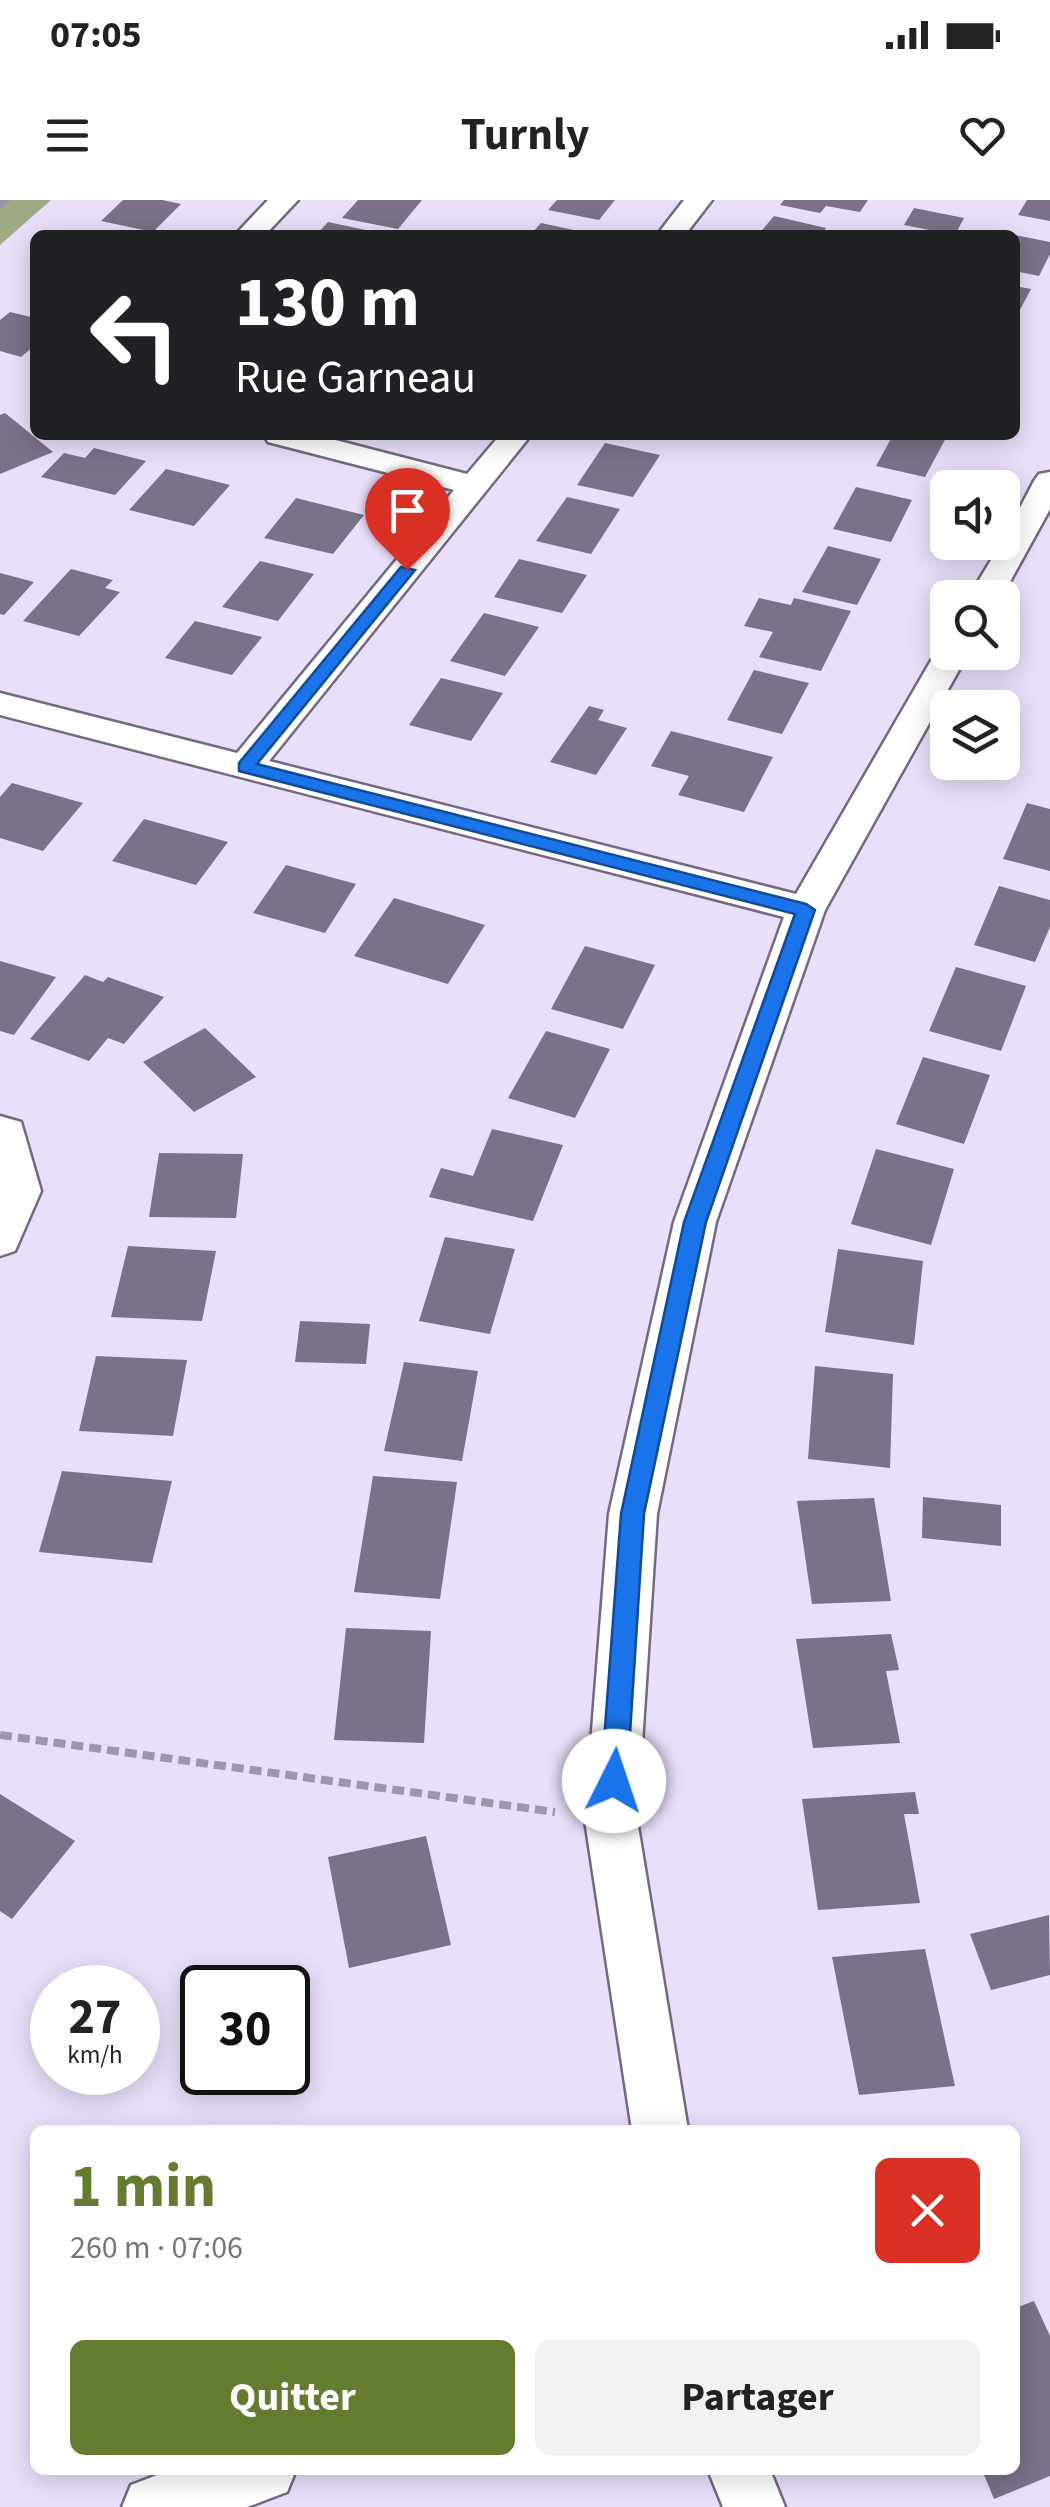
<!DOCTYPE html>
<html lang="fr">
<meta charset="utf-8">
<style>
body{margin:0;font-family:"Source Sans 3",sans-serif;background:#f2f2f2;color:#222;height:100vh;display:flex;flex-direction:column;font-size:38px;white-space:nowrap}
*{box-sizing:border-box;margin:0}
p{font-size:32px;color:#767676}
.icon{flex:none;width:55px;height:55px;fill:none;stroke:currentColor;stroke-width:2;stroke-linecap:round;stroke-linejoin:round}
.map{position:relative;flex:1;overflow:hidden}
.panel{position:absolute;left:30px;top:1925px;width:990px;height:350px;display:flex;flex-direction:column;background:#fff;border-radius:15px;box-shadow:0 5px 25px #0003}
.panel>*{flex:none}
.banner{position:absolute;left:30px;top:30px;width:990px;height:210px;border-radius:15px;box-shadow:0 5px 25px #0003;background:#202124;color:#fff;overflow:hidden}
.buttons{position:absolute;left:930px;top:270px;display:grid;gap:20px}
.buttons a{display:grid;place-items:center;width:90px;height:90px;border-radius:15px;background:#fff;box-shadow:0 5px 25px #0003;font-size:50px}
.speed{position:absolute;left:30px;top:1765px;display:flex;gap:20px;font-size:50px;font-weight:700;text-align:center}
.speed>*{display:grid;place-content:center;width:130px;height:130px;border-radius:50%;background:#fff;box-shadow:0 5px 25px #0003;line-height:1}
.speed small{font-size:25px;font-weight:400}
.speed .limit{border:5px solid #111;border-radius:15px;background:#fff;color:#111}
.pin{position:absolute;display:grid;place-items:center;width:85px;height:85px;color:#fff;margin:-102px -42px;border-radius:50% 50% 50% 0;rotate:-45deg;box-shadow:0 0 10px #0007}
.pin .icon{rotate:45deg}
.me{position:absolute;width:110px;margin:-55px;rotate:4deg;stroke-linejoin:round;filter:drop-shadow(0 0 8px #0008)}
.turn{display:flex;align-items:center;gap:35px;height:210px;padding:0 40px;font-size:45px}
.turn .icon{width:130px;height:130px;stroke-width:2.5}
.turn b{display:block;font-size:70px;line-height:85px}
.round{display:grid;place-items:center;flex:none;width:105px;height:105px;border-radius:15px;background:#f2f2f2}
.summary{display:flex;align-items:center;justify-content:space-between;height:170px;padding:0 40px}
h1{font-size:60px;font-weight:700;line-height:75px;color:#637c2f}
.cta{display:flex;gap:20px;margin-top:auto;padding:20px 40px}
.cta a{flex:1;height:115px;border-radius:15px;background:#637c2f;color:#fff;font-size:40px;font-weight:700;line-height:115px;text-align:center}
.cta a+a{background:#f2f2f2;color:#222}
.status{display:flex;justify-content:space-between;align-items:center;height:70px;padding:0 50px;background:#fff;direction:ltr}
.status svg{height:28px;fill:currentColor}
header{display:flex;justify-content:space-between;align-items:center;height:130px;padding:0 40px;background:#fff;font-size:45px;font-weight:700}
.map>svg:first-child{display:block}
</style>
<div class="status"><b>07:05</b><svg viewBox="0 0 49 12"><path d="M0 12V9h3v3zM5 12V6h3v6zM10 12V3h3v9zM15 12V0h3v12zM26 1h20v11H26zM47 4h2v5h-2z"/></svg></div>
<header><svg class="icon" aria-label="menu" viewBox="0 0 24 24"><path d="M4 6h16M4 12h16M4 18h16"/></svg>Turnly<svg class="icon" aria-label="heart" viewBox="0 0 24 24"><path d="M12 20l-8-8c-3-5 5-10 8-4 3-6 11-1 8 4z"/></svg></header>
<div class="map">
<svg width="1050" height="2307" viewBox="0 0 1050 2307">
<rect width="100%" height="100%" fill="#eadffb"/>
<path fill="#9dac85" d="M0,0H51L0,45Z"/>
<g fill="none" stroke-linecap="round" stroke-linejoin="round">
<path fill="#9f8fb5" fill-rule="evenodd" d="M0,0H11L0,8Z"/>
</g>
<g fill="#7b7189">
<path d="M123,0H162L181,4L153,32L101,21Z"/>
<path d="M358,0H422L398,29L342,18Z"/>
<path d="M557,0H615L599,20L548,10Z"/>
<path d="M784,0H868L860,12L826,6L820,13L780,5Z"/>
<path d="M1027,0H1050V21L1018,15Z"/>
<path d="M914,8L964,18L955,35L904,25Z"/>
<path d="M774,16L826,28L821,35H758Z"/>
<path d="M328,22L380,33V35H316Z"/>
<path d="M541,23L588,33V35H530Z"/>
<path d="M1015,35L1050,42V54L1039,76L1015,71Z"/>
<path d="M1015,86L1031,89L1015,119Z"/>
<path d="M10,112L35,118V145L21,157L0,151V120Z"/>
<path d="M5,213L53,252L0,274V215Z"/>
<path d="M893,235H942L947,236L925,277L876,266Z"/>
<path d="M605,243L660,255L633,297L577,285Z"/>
<path d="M94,248L146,261L115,295L41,277L64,253L85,258Z"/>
<path d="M166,269L230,285L194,326L129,310Z"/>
<path d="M856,287L912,300L891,342L833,329Z"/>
<path d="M567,297L620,309L591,354L536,341Z"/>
<path d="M296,298L364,315L333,354L264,338Z"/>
<path d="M828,346L881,359L857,405L802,392Z"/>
<path d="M519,359L587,375L562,413L494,397Z"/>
<path d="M260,361L314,374L278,421L222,407Z"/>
<path d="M71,369L113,380L105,388L120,392L79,436L23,421Z"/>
<path d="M0,373L34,382L4,415L0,414Z"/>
<path d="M759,398L791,405L794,398L851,411L821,471L759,457L773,432L744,426Z"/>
<path d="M484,413L539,427L505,476L450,461Z"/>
<path d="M195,421L262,437L232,475L165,458Z"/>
<path d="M754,470L809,483L782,534L727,520Z"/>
<path d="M441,478L503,493L471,541L409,525Z"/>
<path d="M589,506L604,510L598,520L627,528L596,575L550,562Z"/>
<path d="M671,531L773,557L744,612L678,595L689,576L651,566Z"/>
<path d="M12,583L83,603L43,651L0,638V597Z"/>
<path d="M1027,603L1050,609V671L1003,659Z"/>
<path d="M144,619L228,642L196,685L112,661Z"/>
<path d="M286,665L356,684L325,733L253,713Z"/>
<path d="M999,686L1050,700V727L1035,762L974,745Z"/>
<path d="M394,698L485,725L448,784L354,756Z"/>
<path d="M585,746L655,765L623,829L551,809Z"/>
<path d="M0,761L56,777L14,835L0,831Z"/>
<path d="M956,767L1026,786L1001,851L929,831Z"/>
<path d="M85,775L103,782L108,777L164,797L124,844L108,838L89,861L30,839Z"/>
<path d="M205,828L256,877L194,912L143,862Z"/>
<path d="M546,831L610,849L575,918L508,898Z"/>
<path d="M923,857L990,875L964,944L896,924Z"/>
<path d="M492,929L563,945L533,1021L429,997L441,968L473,976Z"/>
<path d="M876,949L954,969L931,1045L851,1024Z"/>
<path d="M159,953L243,954L236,1018L149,1017Z"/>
<path d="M445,1037L515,1049L490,1134L419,1121Z"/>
<path d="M128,1046L216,1051L202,1121L111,1117Z"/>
<path d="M838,1049L923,1061L914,1145L825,1132Z"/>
<path d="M300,1121L370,1124L366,1164L295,1162Z"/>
<path d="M96,1156L187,1160L173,1236L79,1231Z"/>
<path d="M404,1162L478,1171L462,1261L384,1251Z"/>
<path d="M815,1166L893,1174L890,1268L808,1259Z"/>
<path d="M62,1271L172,1281L152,1363L39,1352Z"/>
<path d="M373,1276L457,1282L440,1399L354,1392Z"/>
<path d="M923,1297L1001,1305V1346L922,1338Z"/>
<path d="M874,1298L891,1401L812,1404L797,1301Z"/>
<path d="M346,1428L431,1431L424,1543L334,1540Z"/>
<path d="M891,1434L899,1470L886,1471L900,1543L813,1548L796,1439Z"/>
<path d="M915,1592L919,1614H904L920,1703L818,1710L802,1599Z"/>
<path d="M0,1594L75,1641L12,1719L0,1711Z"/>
<path d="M426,1636L451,1745L349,1768L328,1657Z"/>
<path d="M1049,1715L1050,1775L991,1790L970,1734Z"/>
<path d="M925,1749L955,1886L859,1895L832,1757Z"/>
<path d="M1034,2101L1050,2136V2276L994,2299L982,2270H1015V2108Z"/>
</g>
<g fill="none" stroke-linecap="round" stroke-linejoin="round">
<defs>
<g id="minor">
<path d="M268,0H298L265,35H235Z"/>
<path d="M684,0H712L685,35H657Z"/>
<path d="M264,235H316L467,274L500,235H531L269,561L796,694L940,445L948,443V452H969L825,710L716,1022L657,1314L637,1620L688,1930H632L585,1620L609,1314L674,1022L784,717L0,515V493L237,553L454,290L268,242Z"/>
<path d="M1050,272V309L1001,398H968L1002,342L1034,281L1039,274Z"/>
<path d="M0,916L21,922L41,991L15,1051L0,1056Z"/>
<path d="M170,2270H296L287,2292L247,2307H122L131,2285Z"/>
<path d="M708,2270H770L785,2307H723Z"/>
</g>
</defs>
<use href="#minor" stroke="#746981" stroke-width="5"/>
<path stroke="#9e96ab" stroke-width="8" stroke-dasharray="12 6" stroke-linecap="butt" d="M0,1535L555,1612"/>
<use href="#minor" fill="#fff" fill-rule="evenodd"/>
</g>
<path fill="#1a73e8" stroke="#114b97" stroke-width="2.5" d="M401,367L415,370L257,564L806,704L815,710L706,1022L644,1314L627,1581L623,1590L614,1593L605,1590L601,1581L621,1314L684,1022L795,714L239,571V563Z"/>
</svg>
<div class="buttons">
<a><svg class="icon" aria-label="sound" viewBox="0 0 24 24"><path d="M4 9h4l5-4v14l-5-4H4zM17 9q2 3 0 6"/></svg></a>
<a><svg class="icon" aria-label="search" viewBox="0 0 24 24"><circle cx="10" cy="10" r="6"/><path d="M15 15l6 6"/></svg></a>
<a><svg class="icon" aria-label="layers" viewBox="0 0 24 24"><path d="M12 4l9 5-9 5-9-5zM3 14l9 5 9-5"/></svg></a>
</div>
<div class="speed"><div>27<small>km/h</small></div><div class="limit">30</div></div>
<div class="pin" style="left:407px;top:370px;background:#d93025"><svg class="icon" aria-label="arrive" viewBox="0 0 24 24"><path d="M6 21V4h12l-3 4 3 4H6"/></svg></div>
<svg class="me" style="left:614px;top:1581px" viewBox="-20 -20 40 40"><circle r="19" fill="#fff"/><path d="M0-13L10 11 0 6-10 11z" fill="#1a73e8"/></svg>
<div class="banner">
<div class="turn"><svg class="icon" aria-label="left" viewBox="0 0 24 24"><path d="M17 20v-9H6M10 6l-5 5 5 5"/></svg><div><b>130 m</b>Rue Garneau</div></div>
</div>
<section class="panel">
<div class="summary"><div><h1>1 min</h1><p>260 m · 07:06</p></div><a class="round" style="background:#d93025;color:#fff"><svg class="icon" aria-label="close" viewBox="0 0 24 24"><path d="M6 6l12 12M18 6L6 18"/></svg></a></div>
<div class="cta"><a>Quitter</a><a>Partager</a></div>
</section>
</div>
